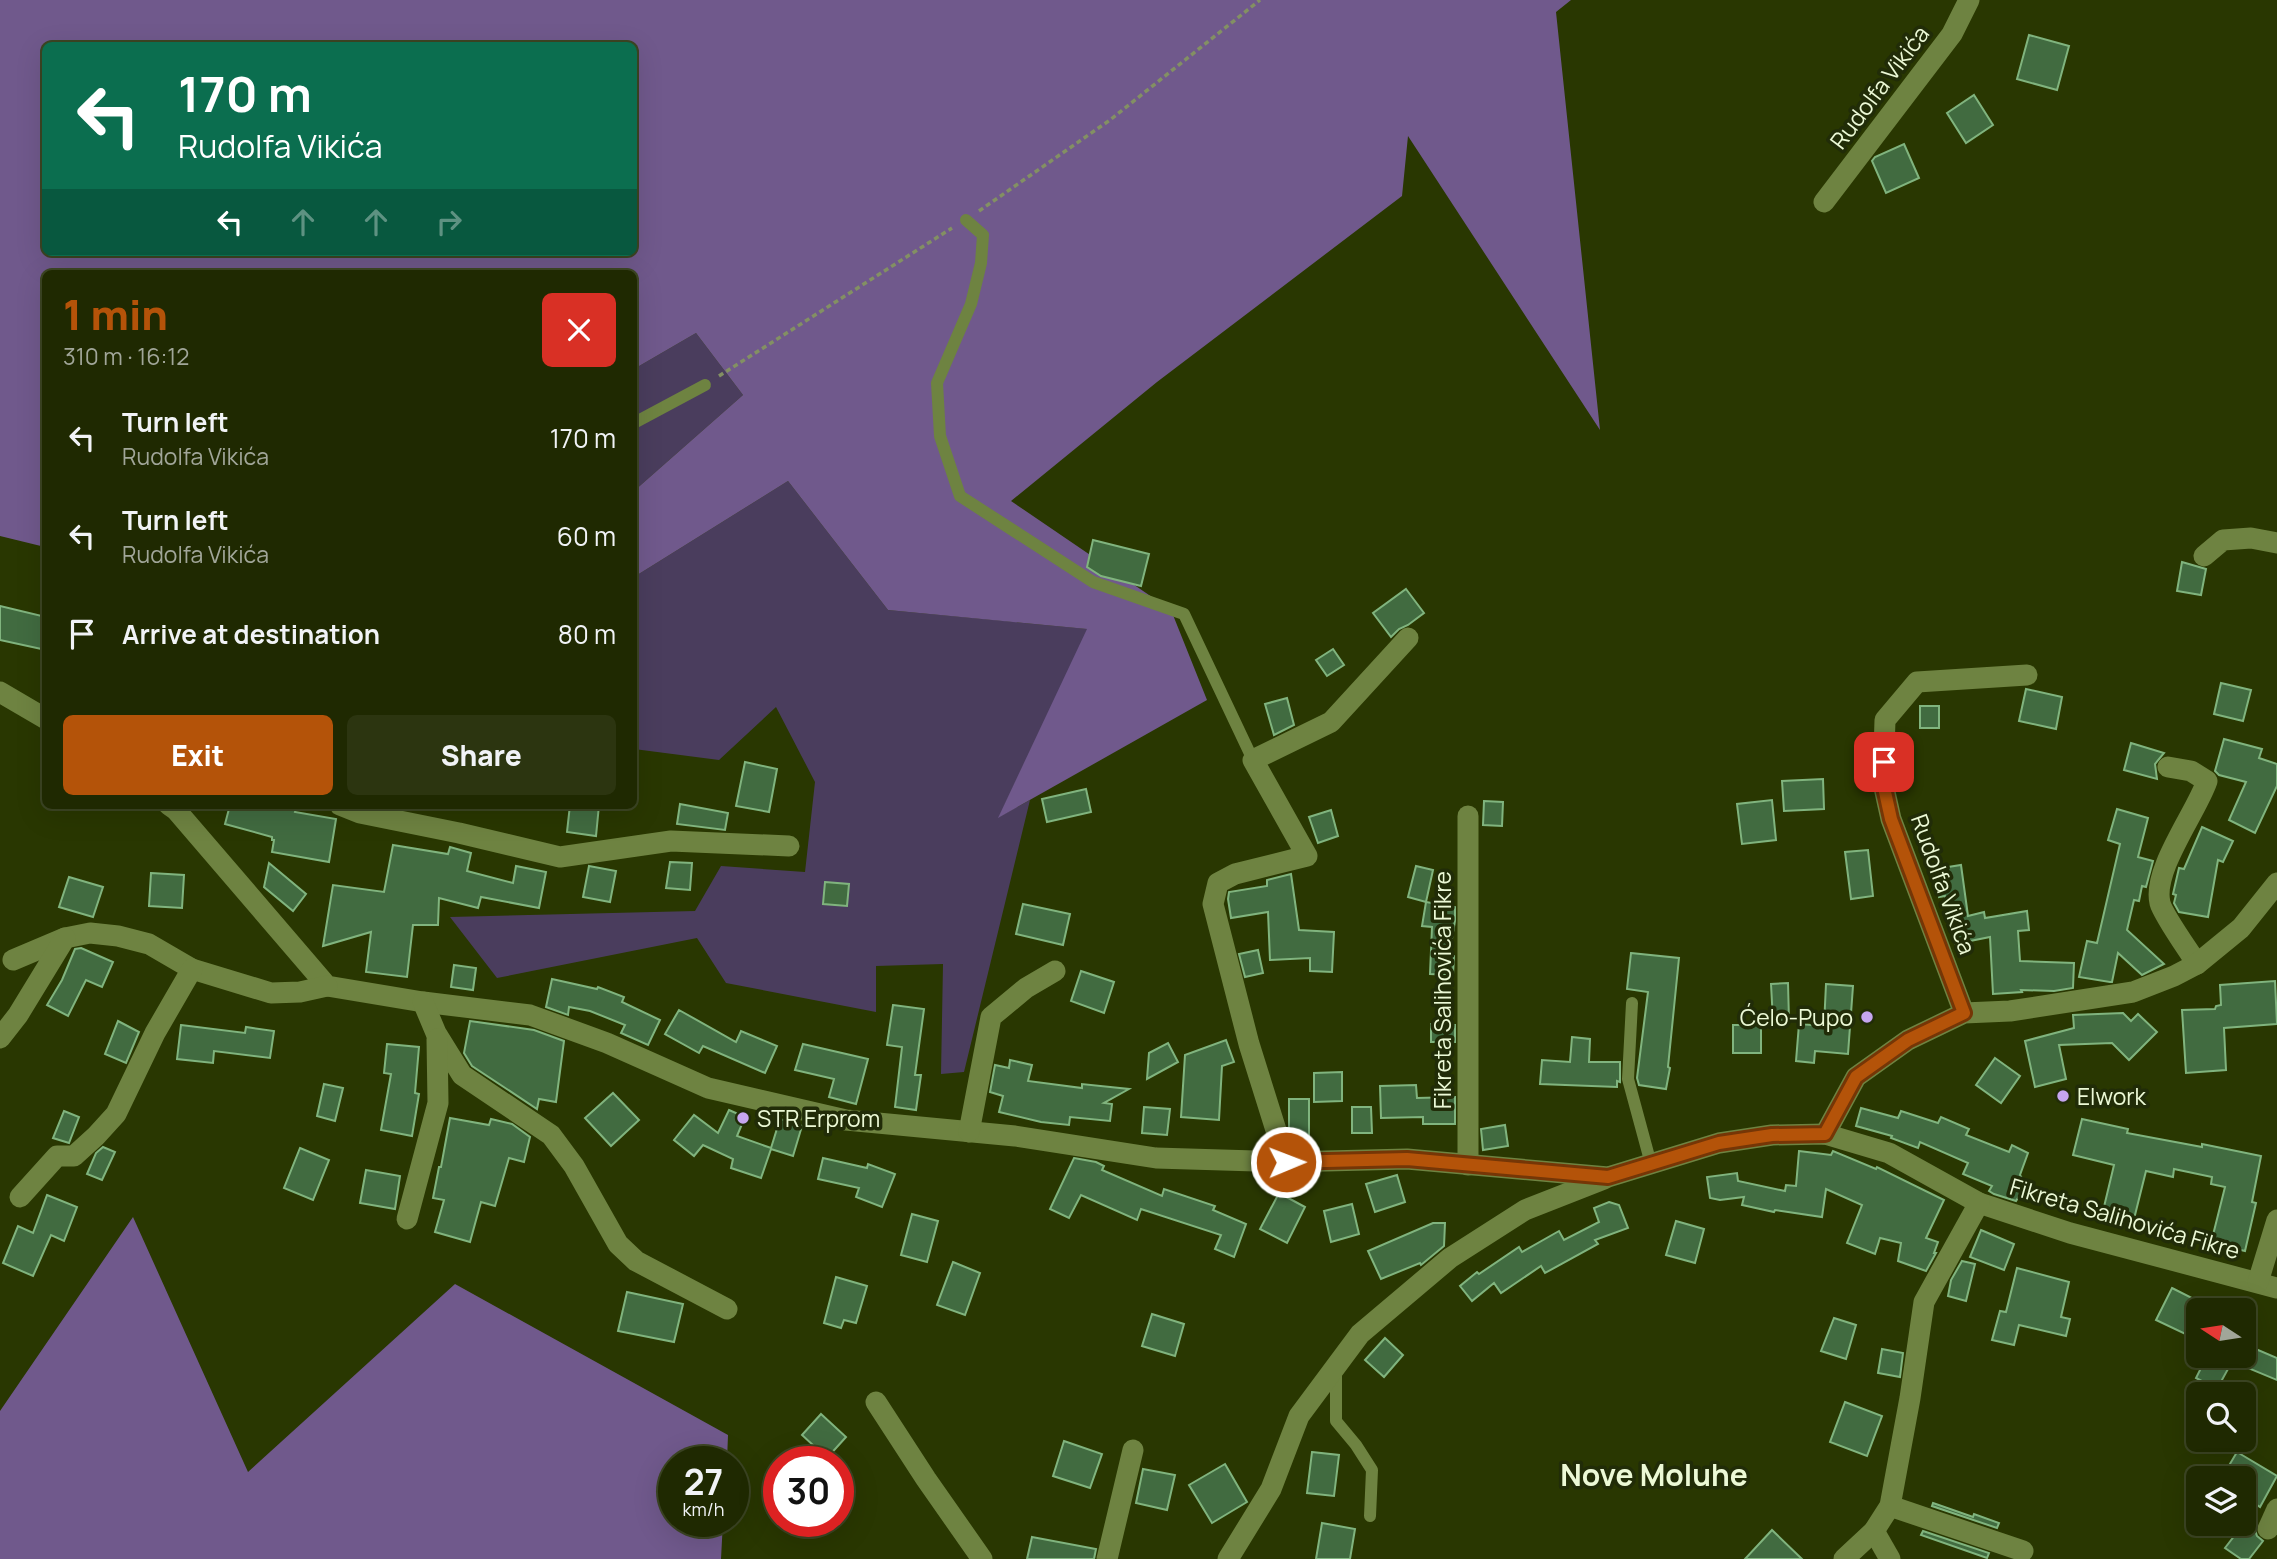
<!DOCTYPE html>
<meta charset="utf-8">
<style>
body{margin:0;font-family:Manrope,sans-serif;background:#2c3510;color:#f1f3f6;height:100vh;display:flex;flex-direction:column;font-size:26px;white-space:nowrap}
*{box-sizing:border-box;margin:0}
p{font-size:23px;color:#a1a699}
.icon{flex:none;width:38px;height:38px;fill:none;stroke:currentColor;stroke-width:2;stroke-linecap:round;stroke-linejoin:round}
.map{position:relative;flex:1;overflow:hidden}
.panel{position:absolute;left:42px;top:270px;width:595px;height:539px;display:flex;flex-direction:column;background:#1f2901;border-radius:10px;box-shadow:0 7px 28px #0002,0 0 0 2px #3c4523}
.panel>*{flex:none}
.banner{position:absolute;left:42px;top:42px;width:595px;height:214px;border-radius:10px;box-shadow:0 7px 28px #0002,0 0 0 2px #3c4523;background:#0b6e4f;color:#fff;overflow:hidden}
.needle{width:46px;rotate:282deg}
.buttons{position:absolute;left:2186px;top:1298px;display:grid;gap:14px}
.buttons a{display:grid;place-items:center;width:70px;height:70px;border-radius:10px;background:#1f2901;box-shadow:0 7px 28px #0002,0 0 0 2px #3c4523;font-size:35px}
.speed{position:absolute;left:658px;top:1446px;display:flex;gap:14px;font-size:35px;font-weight:700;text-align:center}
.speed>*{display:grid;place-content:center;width:91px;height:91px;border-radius:50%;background:#1f2901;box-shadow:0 7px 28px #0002,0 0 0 2px #3c4523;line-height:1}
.speed small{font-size:18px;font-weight:400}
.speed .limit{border:10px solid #d22;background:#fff;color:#111}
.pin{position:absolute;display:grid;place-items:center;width:60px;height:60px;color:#fff;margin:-30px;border-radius:14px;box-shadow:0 4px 10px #0006}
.me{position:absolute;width:77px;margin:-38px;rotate:89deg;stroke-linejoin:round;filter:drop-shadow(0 0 5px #0008)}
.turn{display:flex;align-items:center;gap:24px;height:147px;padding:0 21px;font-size:32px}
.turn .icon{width:91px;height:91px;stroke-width:2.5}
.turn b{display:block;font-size:49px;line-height:60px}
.lanes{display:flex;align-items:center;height:66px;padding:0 21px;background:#0003;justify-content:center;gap:35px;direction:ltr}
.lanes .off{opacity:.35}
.round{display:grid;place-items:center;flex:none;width:74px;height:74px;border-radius:10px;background:#2c3510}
.head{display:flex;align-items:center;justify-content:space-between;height:119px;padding:0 21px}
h1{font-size:42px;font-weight:800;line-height:52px;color:#b45309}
.button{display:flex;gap:14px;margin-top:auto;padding:14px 21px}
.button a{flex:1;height:80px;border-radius:10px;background:#b45309;color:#fff;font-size:28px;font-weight:800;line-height:80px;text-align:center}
.button a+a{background:#2c3510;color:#f1f3f6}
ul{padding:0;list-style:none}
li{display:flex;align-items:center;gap:21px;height:98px;padding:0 21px}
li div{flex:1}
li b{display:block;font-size:26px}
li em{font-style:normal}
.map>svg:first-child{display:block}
</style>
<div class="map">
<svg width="2277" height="1559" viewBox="0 0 2277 1559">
<rect width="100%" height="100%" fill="#293701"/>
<g fill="#4a3d5d">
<path d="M696,333L743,395L634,491V369Z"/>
<path d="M788,481L888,610L1088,629L999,817L1030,800L964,1072L941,1074L943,964L876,966V1012L726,983L697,938L497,978L450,917L695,911L721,866L805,872L815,782L776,707L719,760L634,749V577Z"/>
</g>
<g fill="#70598c" fill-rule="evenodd">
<path d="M0,0H1571L1556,12L1600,430L1408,136L1402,196L1157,382L1011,501L1171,610L1207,700L998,818L1087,629L888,610L788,481L634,577V491L743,395L696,333L634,369V273H46L45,547L0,536ZM46,46H634V252H46Z"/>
<path d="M133,1217L248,1472L455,1284L728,1435L727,1461H674V1521H723L721,1559H0V1411Z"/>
</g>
<g fill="#416b40" stroke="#80b47e" stroke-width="2">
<path d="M2029,35L2069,46L2057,90L2017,79Z"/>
<path d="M1974,95L1993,125L1966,143L1947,113Z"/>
<path d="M1904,144L1919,178L1886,193L1872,161L1875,157Z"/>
<path d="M1093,540L1149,554L1141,586L1101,576L1087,567Z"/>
<path d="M2182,562L2206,569L2201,595L2177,591Z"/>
<path d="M1406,589L1424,613L1408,625L1399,629L1391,637L1373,613Z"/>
<path d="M0,606L46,617V650L0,640Z"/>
<path d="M1333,649L1344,665L1327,676L1316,660Z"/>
<path d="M2221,683L2251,690L2243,721L2214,714Z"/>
<path d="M2026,689L2062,697L2056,729L2019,721Z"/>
<path d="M1287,698L1294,725L1274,735L1265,704Z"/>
<rect x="1920" y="706" width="19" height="22"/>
<path d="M2224,739L2262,749L2259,758L2277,764V786L2255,833L2229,820L2246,782L2219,775L2215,771Z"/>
<path d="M2131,743L2164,753L2155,764L2157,779L2124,770Z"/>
<path d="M745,762L777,769L769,812L736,806Z"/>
<path d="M1823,779L1824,809L1784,811L1782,781Z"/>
<path d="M1086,789L1091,812L1047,822L1042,799Z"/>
<path d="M1772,800L1776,840L1742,844L1737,804Z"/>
<path d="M1484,801L1503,802L1502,826L1483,825Z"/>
<path d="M680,804L728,813L725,830L677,824Z"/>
<path d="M230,805H297L295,812L336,819L329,862L272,852L274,840H272V837L225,824Z"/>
<path d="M570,805H599L596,836L567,832Z"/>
<path d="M2117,809L2148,818L2138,857L2153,861L2146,887L2142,886L2139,901L2134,900L2127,930L2164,964L2142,975L2118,953L2112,982H2110L2079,977L2087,941L2097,943L2120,844L2108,840Z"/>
<path d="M1331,810L1338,836L1318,843L1309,817Z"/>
<path d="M2202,827L2233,841L2223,862L2218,860L2208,917L2179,912L2174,903L2176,895L2173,894L2179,868L2184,869Z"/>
<path d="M393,845L448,854L450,847L471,853L467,871L513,883L516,866L546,872L539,908L481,897L478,908L439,898L438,925H413L407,977L366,972L371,932L323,946L333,885L384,892Z"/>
<path d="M1868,850L1873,896L1851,899L1845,852Z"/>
<path d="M670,862L692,863L690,890L666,888Z"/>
<path d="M269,863L306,894L293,911L264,887Z"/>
<path d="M1961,865L1968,916L1984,912L1985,918L2027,911L2029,930L2018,931L2020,961L2074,963L2073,988L2054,991L2021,990L2022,992L1993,994L1990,937L1955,944L1945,896L1939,897L1935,869Z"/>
<path d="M589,866L616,871L610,902L583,897Z"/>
<path d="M1416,866L1433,870L1426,902L1408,897Z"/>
<path d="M151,873L184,875L182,908L149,906Z"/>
<path d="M1291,874L1299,930L1334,932L1332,972L1310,971V958L1270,960L1268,912L1231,918L1228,899L1229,892L1267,886V880Z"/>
<path d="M69,877L103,887L93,917L59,907Z"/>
<path d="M825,882L849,884L847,906L823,904Z"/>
<path d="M1426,902L1455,907V921L1449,956H1454L1453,975L1430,974L1432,927L1422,926Z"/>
<path d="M1023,904L1070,914L1063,945L1016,934Z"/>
<path d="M81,948L113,962L102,987L86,980L68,1016L47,1005L62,980L75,949Z"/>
<path d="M1258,950L1263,973L1245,977L1239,954Z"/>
<path d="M1631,953L1679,958L1668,1067L1670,1068L1666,1089L1639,1085L1637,1078L1648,992L1627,989Z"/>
<path d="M454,965L476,968L473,990L451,987Z"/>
<path d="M1081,971L1114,982L1104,1013L1071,1001Z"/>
<path d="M552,979L597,989L598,987L624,997L622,1002L660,1020L648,1045L621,1033L625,1025L590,1011L569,1007L568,1015L546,1007Z"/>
<path d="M2275,981L2277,1024L2224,1028L2226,1070L2186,1073L2182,1010L2215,1009L2216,1006L2221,1005L2220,985Z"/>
<path d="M1788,983L1789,1020L1773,1021L1771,984Z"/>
<path d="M1826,984L1853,986L1848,1054L1815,1051L1814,1063L1796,1061L1799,1024L1824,1026Z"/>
<path d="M893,1005L924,1009L915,1075H921L916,1110L895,1107L902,1047L887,1045Z"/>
<path d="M679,1010L736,1042L741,1031L777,1046L765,1073L703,1046L699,1053L665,1034Z"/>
<path d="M2123,1013L2131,1021L2138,1014L2157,1032L2129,1060L2112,1043L2059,1045L2066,1079L2035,1087L2025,1041L2074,1028L2073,1015Z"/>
<path d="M118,1021L139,1032L126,1063L105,1054Z"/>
<path d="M470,1021L534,1030L564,1041L556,1102L539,1099L537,1109L472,1066L464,1053Z"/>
<path d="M1431,1024L1455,1025V1042H1431Z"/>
<path d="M181,1025L245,1033L246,1027L274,1031L270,1058L214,1051L213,1063L177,1059Z"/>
<rect x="1733" y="1025" width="28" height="28"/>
<path d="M1572,1037L1590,1039L1589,1062H1620V1082L1617,1081V1087L1540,1084L1542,1060L1570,1062Z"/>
<path d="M1226,1040L1234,1062L1222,1066L1219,1120L1181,1117L1185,1055Z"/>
<path d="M1168,1043L1178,1062L1147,1079L1149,1053Z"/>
<path d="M387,1044L419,1047L415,1093L419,1094L412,1136L381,1130L391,1074L384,1073Z"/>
<path d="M803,1044L868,1059L856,1104L829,1097L834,1079L795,1070Z"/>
<path d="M1995,1058L2020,1076L2001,1103L1976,1085Z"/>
<path d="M1010,1060L1032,1065L1028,1081L1082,1088V1084L1129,1089L1104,1103L1112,1104L1110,1121L1070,1117L1069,1125L1041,1122L999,1112L1003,1096L990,1092L995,1065L1009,1068Z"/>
<path d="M1342,1072V1101L1314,1102V1073Z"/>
<path d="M324,1084L343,1088L335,1121L317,1116Z"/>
<path d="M1416,1085L1417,1098L1455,1097V1124H1423V1117L1381,1118L1380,1086Z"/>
<path d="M613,1093L639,1120L611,1146L585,1118Z"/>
<path d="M1289,1099H1309V1144H1294L1289,1129Z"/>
<path d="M1144,1107L1170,1109L1167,1135L1142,1133Z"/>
<path d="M1352,1107H1371L1372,1133H1352Z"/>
<path d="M1861,1108L1898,1118L1901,1111L1938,1123L1941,1117L1969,1129L1966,1135L2009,1152L2012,1145L2028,1153L2020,1175L2026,1185L2016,1201L1994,1194L1989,1191L1992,1186L1963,1174L1968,1163L1920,1142L1918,1148L1891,1138L1892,1136L1856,1126Z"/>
<path d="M729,1110L745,1117L737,1136L771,1148L780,1119L802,1126L793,1156L771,1149L761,1178L731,1168L733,1159L703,1145L694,1156L674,1140L694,1115L718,1133Z"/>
<path d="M64,1111L79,1117L69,1143L53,1138Z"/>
<path d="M450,1118L489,1125L491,1119L512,1124L530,1137L524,1162L509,1158L495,1206L481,1202L470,1242L435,1232L444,1200L433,1198L439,1167H441Z"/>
<path d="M2082,1119L2128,1129L2127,1133L2202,1147V1144L2261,1156L2252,1202L2256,1203L2245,1251L2211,1243L2225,1187L2211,1184L2212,1177L2174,1169L2173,1177L2146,1171L2134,1219L2103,1211L2114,1165L2073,1155Z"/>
<path d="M1505,1125L1508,1146L1483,1150L1481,1129Z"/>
<path d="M103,1147L115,1152L102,1180L87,1174L96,1153Z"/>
<path d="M300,1148L329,1160L313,1200L284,1188Z"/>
<path d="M1799,1151L1831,1155L1833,1151L1876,1169L1877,1167L1944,1200L1926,1238L1938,1242L1934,1253H1936L1926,1271L1898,1261L1901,1243L1880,1238L1875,1254L1847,1243L1862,1205L1826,1189L1822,1217L1775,1210L1774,1212L1742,1205L1744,1197L1720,1200L1710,1198L1707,1177L1737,1173L1738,1181L1785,1191L1786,1185L1796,1186Z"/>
<path d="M823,1158L867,1168L868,1164L895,1174L882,1207L856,1197L859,1188L818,1179Z"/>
<path d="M1074,1158L1096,1162L1104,1166L1102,1170L1162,1196L1164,1189L1215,1206L1213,1210L1246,1224L1234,1257L1215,1249L1221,1235L1141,1209L1137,1220L1081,1195L1069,1218L1050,1209Z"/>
<path d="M366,1170L400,1176L395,1209L360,1203Z"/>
<path d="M1397,1175L1405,1202L1375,1212L1366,1184Z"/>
<path d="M1279,1193L1305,1207L1287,1243L1260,1229Z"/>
<path d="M47,1195L77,1207L64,1241L51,1235L33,1276L3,1263L18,1226L33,1233Z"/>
<path d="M1609,1202L1619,1205L1628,1228L1595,1240L1598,1244L1545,1273L1541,1266L1501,1293L1494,1283L1472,1301L1460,1286L1477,1272L1479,1274L1519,1247L1522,1252L1559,1231L1564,1240L1599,1222L1594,1208Z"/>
<path d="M1352,1204L1359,1234L1331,1242L1324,1211Z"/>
<path d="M912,1214L938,1221L927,1262L901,1255Z"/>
<path d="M1676,1221L1704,1229L1695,1263L1666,1255Z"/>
<path d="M1433,1223H1445L1444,1246L1421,1265L1420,1263L1381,1279L1368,1251Z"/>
<path d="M1981,1230L2014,1244L2004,1270L1970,1257Z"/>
<path d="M1962,1261L1975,1264L1966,1301L1948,1296L1951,1280Z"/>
<path d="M953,1262L980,1273L965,1315L937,1305Z"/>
<path d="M2017,1268L2069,1282L2061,1317L2070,1319L2066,1336L2019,1325L2014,1345L1992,1340L2000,1311L2006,1312Z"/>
<path d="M836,1277L867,1286L856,1323L844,1320L841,1328L824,1323Z"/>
<path d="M2172,1288L2198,1301V1340L2156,1320Z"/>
<path d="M627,1292L683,1304L674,1342L618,1331Z"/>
<path d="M1152,1314L1184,1324L1175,1356L1142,1346Z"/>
<path d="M1834,1318L1856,1325L1846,1359L1821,1351Z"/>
<path d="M1385,1338L1403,1355L1384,1377L1365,1360Z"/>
<path d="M2244,1344L2277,1358V1380L2236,1363L2239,1356H2244Z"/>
<path d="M1882,1349L1903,1353L1900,1377L1878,1373Z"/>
<path d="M2206,1358L2228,1369L2217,1389L2196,1378Z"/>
<path d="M1845,1402L1882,1416L1867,1456L1830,1442Z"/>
<path d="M821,1414L846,1437L827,1458L802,1435Z"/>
<path d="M1064,1441L1102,1454L1090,1488L1053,1476Z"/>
<path d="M1312,1452L1339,1455L1334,1496L1307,1493Z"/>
<path d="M2237,1452L2277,1476L2260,1507L2244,1496V1479H2221Z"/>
<path d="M1225,1464L1247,1502L1212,1523L1189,1485Z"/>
<path d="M1143,1469L1175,1475L1167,1510L1136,1503Z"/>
<path d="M1933,1503L1973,1517L1974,1514L1999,1523L1997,1528L1932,1506Z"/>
<path d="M2245,1522L2255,1530L2257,1536L2263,1541L2249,1559H2241L2225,1548Z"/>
<path d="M1322,1523L1355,1529L1350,1559H1316Z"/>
<path d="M1772,1530L1802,1559H1745Z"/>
<path d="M1923,1531L1989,1553L1987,1558L1921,1535Z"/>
<path d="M1032,1537L1096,1549L1094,1559H1027Z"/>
</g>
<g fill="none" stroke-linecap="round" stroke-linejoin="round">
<g stroke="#839063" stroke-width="3.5" stroke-dasharray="5 3.5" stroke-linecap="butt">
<path d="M979,211L1110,120L1260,0"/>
<path d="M719,376L952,228"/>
</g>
<g stroke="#6e8341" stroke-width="12">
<path d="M966,220L983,235L981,263L971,304L937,383L940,436L960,496L1093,582L1184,614L1253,760"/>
<path d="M634,423L705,385"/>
<path d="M1632,1003L1628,1079L1651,1164"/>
<path d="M1336,1370V1421L1356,1445L1372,1470L1370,1516"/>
</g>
<g stroke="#6e8341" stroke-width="21">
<path d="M1824,202L1952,34L1969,0"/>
<path d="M2204,556L2223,540L2251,538L2277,543"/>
<path d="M0,692L46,719"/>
<path d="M2168,767L2191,771L2207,781C2196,813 2152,870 2160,903C2163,915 2189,951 2197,964"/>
<path d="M169,805L176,810L327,986L423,1002L530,1015L607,1043L708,1088L846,1120L1015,1136L1156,1158L1286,1162L1407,1159L1608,1177L1719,1143L1772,1135L1825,1134L1889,1153L1979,1203L2070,1233L2277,1288"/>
<path d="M340,805L360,813L459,833L560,857L671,841L789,846"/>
<path d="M13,960L65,938L90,933L118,936L149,944L192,969L271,993L300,992L327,986"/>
<path d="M423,1002L436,1033L462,1075L551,1135L574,1166L618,1244L636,1261L727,1309"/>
<path d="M1964,1013L1891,819L1883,783L1885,720L1917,682L2027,675"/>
<path d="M0,1038L18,1015L65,938"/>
<path d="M969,1132L991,1017L1026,988L1055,971"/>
<path d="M1825,1134L1856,1077L1908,1040L1964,1013L2010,1011L2133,992L2174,976L2197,964L2241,928L2277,883"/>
<path d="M1286,1162L1249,1044L1213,904L1218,883L1235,874L1307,856L1253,760L1331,722L1408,638"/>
<path d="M1468,1165V816"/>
<path d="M20,1197L57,1156H74L96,1136L116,1114L155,1033L192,969"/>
<path d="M407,1219L438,1103L437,1039"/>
<path d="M2258,1282L2277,1220"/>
<path d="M876,1402L926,1479L982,1559"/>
<path d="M1890,1506L2023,1551"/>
<path d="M2268,1529L2277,1509"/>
<path d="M1874,1531L1890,1559"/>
<path d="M1107,1559L1133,1450"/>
<path d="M1228,1559L1271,1489L1299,1416L1360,1334L1450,1258L1525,1210L1604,1179"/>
<path d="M1844,1559L1874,1531L1890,1506L1910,1398L1924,1302L1979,1203"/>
</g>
</g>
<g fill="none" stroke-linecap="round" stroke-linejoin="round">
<defs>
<path id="route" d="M1286,1162L1407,1159L1608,1177L1719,1143L1772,1135L1825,1134L1856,1077L1908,1040L1964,1013L1891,819L1883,783L1884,762"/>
</defs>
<use href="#route" stroke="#753606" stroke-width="18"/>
<use href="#route" stroke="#b45309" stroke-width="12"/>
</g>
<g fill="#c6a6f0" stroke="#212c08" stroke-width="2.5">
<circle cx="1867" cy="1017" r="7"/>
<circle cx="2063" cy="1096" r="7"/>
<circle cx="743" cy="1118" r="7"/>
</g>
<g text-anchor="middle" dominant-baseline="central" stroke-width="7" stroke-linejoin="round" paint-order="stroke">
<g font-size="23" fill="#ecf9d6" stroke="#212c08">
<text transform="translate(1879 87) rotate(-53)">Rudolfa Vikića</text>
<text transform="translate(1944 884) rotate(70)">Rudolfa Vikića</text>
<text transform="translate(1442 990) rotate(-90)">Fikreta Salihovića Fikre</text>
<text transform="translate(2125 1218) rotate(16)">Fikreta Salihovića Fikre</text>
</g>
<g font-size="23" fill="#ecf9d6" stroke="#212c08" text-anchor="start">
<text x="1853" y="1017" text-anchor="end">Ćelo-Pupo</text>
<text x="2077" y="1096">Elwork</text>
<text x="757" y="1118">STR Erprom</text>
</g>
<g font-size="30" font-weight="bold" fill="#ecf9d6" stroke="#212c08">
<text x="1654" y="1474">Nove Moluhe</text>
</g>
</g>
</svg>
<div class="buttons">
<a><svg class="needle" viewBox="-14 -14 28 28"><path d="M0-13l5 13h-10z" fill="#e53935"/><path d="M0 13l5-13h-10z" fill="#a1a699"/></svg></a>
<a><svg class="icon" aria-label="search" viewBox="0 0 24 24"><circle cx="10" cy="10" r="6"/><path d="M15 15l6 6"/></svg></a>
<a><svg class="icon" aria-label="layers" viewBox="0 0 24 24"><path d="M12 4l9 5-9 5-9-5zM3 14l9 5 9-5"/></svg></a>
</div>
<div class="speed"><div>27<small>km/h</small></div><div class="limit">30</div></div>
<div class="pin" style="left:1884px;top:762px;background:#d93025"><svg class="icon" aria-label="arrive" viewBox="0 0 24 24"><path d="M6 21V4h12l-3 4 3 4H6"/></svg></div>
<svg class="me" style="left:1286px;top:1162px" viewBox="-20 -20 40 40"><circle r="17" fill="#b45309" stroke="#fff" stroke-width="3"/><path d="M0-11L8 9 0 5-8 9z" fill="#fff"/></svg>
<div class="banner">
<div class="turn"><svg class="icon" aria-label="left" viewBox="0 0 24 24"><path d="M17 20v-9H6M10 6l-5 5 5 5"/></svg><div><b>170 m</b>Rudolfa Vikića</div></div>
<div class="lanes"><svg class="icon" aria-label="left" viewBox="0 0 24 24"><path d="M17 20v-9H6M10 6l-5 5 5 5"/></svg><svg class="icon off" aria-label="ahead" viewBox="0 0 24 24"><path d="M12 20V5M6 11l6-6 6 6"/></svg><svg class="icon off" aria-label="ahead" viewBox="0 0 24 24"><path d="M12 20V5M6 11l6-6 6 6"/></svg><svg class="icon off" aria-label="right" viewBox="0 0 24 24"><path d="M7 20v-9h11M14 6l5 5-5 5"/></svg></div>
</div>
<section class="panel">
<div class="head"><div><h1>1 min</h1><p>310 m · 16:12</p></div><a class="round" style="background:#d93025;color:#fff"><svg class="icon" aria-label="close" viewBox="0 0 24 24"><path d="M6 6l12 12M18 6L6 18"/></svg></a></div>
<ul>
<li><svg class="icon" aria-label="left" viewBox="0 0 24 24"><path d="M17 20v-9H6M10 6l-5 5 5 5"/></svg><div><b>Turn left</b><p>Rudolfa Vikića</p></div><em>170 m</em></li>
<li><svg class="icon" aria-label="left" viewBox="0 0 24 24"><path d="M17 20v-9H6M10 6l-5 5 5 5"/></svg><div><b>Turn left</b><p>Rudolfa Vikića</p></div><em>60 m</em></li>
<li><svg class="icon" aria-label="arrive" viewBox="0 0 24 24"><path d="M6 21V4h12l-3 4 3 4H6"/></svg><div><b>Arrive at destination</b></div><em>80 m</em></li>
</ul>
<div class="button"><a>Exit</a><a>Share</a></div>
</section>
</div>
